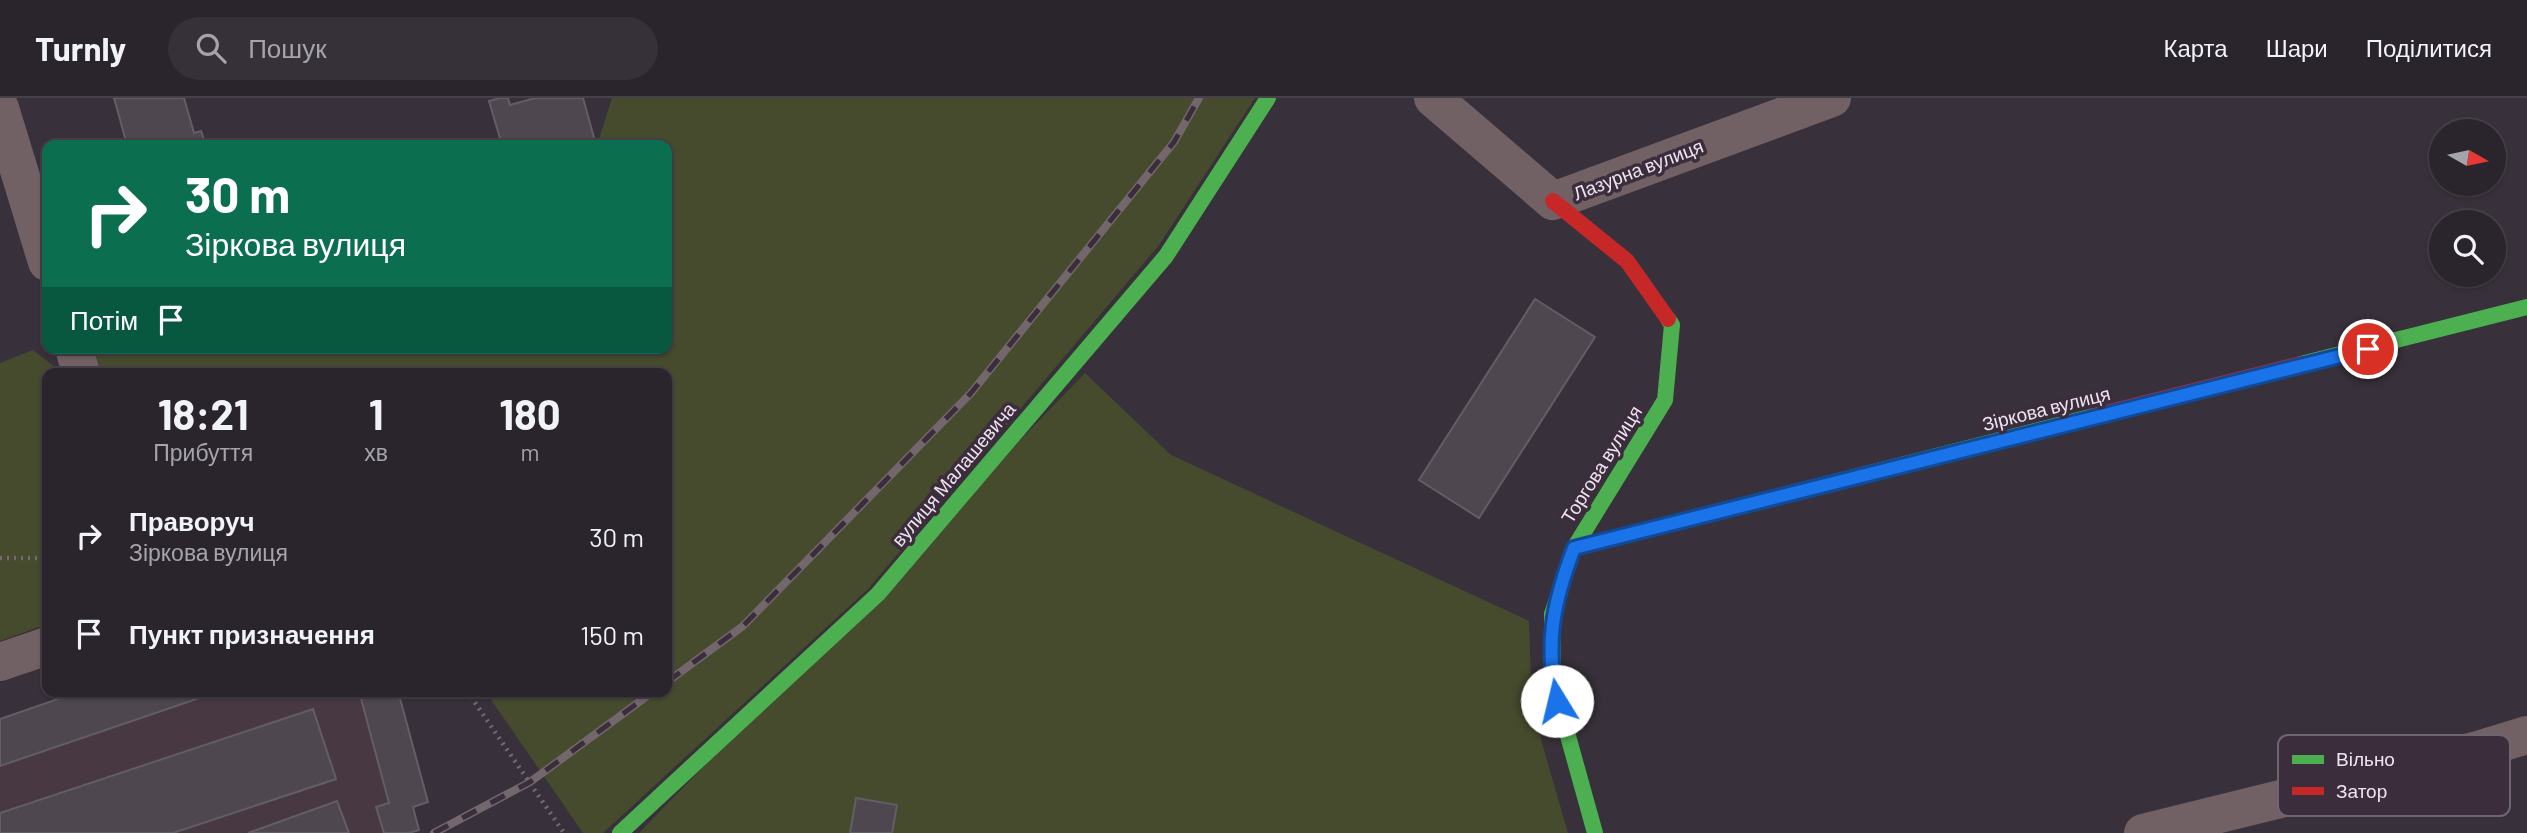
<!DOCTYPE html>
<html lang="uk">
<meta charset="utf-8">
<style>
body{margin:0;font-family:Barlow,sans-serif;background:#363038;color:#f1f3f6;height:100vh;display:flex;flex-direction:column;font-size:26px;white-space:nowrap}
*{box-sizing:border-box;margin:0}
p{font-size:23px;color:#a5a4a9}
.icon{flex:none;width:38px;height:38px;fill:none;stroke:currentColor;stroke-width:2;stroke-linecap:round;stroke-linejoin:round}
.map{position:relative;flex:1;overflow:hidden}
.panel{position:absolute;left:42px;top:270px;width:630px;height:329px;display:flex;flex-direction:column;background:#2a242c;border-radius:14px;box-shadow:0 2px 5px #0004,0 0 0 2px #464148}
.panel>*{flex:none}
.top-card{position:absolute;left:42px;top:42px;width:630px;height:214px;border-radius:14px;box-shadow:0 2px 5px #0004,0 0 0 2px #464148;background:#0b6e4f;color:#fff;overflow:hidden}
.needle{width:46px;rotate:99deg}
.buttons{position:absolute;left:2429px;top:21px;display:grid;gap:14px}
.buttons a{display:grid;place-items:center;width:77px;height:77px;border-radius:50%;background:#2a242c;box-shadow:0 2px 5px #0004,0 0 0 2px #464148;font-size:35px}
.pin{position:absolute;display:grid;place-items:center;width:60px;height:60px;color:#fff;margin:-30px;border:4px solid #fff;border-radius:50%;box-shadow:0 2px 7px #0007}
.me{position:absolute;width:77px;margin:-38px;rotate:351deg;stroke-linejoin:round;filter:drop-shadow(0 0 5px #0008)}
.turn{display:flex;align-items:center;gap:24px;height:147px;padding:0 28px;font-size:32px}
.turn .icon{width:91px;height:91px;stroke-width:2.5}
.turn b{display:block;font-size:49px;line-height:60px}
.then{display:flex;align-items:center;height:66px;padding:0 28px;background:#0003;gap:14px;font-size:26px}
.eta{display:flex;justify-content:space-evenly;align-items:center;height:119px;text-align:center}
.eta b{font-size:42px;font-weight:700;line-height:49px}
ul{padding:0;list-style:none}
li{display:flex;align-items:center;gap:21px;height:98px;padding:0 28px}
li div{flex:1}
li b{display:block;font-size:26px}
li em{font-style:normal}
header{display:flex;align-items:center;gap:42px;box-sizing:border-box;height:98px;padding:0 35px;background:#2a242c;border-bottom:2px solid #464148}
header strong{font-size:33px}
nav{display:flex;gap:38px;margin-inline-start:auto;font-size:24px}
.search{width:490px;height:63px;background:#363038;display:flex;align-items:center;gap:18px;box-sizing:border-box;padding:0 24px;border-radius:38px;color:#a5a4a9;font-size:26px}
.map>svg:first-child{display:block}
</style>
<header>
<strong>Turnly</strong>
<div class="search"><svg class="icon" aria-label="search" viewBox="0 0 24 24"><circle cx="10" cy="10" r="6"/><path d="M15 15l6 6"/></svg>Пошук</div>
<nav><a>Карта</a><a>Шари</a><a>Поділитися</a></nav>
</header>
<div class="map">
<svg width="2527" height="735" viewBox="0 0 2527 735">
<rect width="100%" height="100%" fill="#38303a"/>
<path fill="#473842" d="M81,593H398L428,704L413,709L419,732L400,735H0V621Z"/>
<g fill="#464b2d">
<path d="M612,0H1255L1159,147L868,491L603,735H583L485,593H667V275H101L94,250H667V47H588L598,44Z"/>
<path d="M33,252L62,275H47V526L0,543V265Z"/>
<path d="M1085,275L1171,357L1529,523L1531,583L1542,645L1568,735H639Z"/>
</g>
<g fill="#4e474f" stroke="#635d65" stroke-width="2">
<path d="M114,0H184L194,35L201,33L206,47H127Z"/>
<path d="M500,0H508L510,7L535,0H583L595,43L579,47H502L489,3Z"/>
<path d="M1535,201L1595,239L1479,420L1419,382Z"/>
<path d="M81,593H220L0,668V621Z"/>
<path d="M359,593H398L428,704L413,709L419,732L409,735H384L376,709L389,705Z"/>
<path d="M313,611L336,681L173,735H0V715Z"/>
<path d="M856,700L897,707L892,735H850Z"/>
<path d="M337,703L349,735H248Z"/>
</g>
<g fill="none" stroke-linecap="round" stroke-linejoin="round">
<g stroke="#766a6f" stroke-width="4.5" stroke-dasharray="2 5" stroke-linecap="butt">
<path d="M0,460H47"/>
<path d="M467,593L564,735"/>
</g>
<g stroke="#716064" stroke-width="38">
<path d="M1433,0L1553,103L1832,0"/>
<path d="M0,10L47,164"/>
<path d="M74,250L81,275"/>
<path d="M0,564L47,548"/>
<path d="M2143,735L2478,652L2527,637"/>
</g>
<g stroke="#4caf50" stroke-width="16">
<path d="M2301,266L2527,209"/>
<path d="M1574,450L2094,318"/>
<path d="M620,735L878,496L1166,158L1268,0"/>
<path d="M1595,735L1553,584L1552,516L1574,450L1665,302L1672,227L1668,221"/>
</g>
<g stroke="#c62828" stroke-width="16">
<path d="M1553,103L1627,163L1668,221"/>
<path d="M2094,318L2301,266"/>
</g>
<defs>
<g id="rail">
<path d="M667,584L743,528L971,295L1174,44L1199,0"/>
<path d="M434,735L530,684L654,593"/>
</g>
</defs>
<use href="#rail" stroke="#73676d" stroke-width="8"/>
<use href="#rail" stroke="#3c2d3d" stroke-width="5" stroke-dasharray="16" stroke-linecap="butt"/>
</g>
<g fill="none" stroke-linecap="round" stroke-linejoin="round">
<defs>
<path id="route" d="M1557,603C1545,545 1553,505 1574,450L2368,251"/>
</defs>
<use href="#route" stroke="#114b97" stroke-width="18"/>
<use href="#route" stroke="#1a73e8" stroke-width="12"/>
</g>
<g text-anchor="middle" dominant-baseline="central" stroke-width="7" stroke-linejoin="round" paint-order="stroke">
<g font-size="19" fill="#eee4ef" stroke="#3c2d3d">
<text transform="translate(1638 71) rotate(-21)">Лазурна вулиця</text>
<text transform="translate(2046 310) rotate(-14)">Зіркова вулиця</text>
<text transform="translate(1601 366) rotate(-58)">Торгова вулиця</text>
<text transform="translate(953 376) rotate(-50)">вулиця Малашевича</text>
</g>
</g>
<rect x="2278" y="637" width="232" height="81" rx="10" fill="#3c2d3d" stroke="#716472" stroke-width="2"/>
<rect x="2292" y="657" width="32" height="9" fill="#4caf50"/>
<rect x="2292" y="689" width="32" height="8" fill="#c62828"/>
<g font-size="19" fill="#eee4ef">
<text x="2336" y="668">Вільно</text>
<text x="2336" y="700">Затор</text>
</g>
</svg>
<div class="buttons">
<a><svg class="needle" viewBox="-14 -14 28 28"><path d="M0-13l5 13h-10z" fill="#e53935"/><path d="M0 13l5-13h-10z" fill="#a5a4a9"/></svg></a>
<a><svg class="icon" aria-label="search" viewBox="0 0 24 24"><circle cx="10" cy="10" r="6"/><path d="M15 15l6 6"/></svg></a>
</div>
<div class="pin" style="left:2368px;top:251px;background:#d93025"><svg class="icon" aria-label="arrive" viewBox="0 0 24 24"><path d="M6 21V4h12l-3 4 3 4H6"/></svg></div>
<svg class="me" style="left:1557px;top:603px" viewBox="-20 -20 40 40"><circle r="19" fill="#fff"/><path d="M0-13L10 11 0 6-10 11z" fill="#1a73e8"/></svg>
<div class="top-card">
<div class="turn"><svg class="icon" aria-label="right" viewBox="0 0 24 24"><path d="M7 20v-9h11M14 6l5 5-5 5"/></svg><div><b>30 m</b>Зіркова вулиця</div></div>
<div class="then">Потім<svg class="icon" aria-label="arrive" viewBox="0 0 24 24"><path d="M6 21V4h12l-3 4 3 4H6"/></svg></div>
</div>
<section class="panel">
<div class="eta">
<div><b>18:21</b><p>Прибуття</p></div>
<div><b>1</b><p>хв</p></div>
<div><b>180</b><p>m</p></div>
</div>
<ul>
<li><svg class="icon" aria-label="right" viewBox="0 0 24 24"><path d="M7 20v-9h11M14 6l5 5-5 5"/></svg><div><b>Праворуч</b><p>Зіркова вулиця</p></div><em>30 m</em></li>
<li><svg class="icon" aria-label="arrive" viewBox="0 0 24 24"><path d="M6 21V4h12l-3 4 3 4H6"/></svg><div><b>Пункт призначення</b></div><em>150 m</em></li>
</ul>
</section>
</div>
